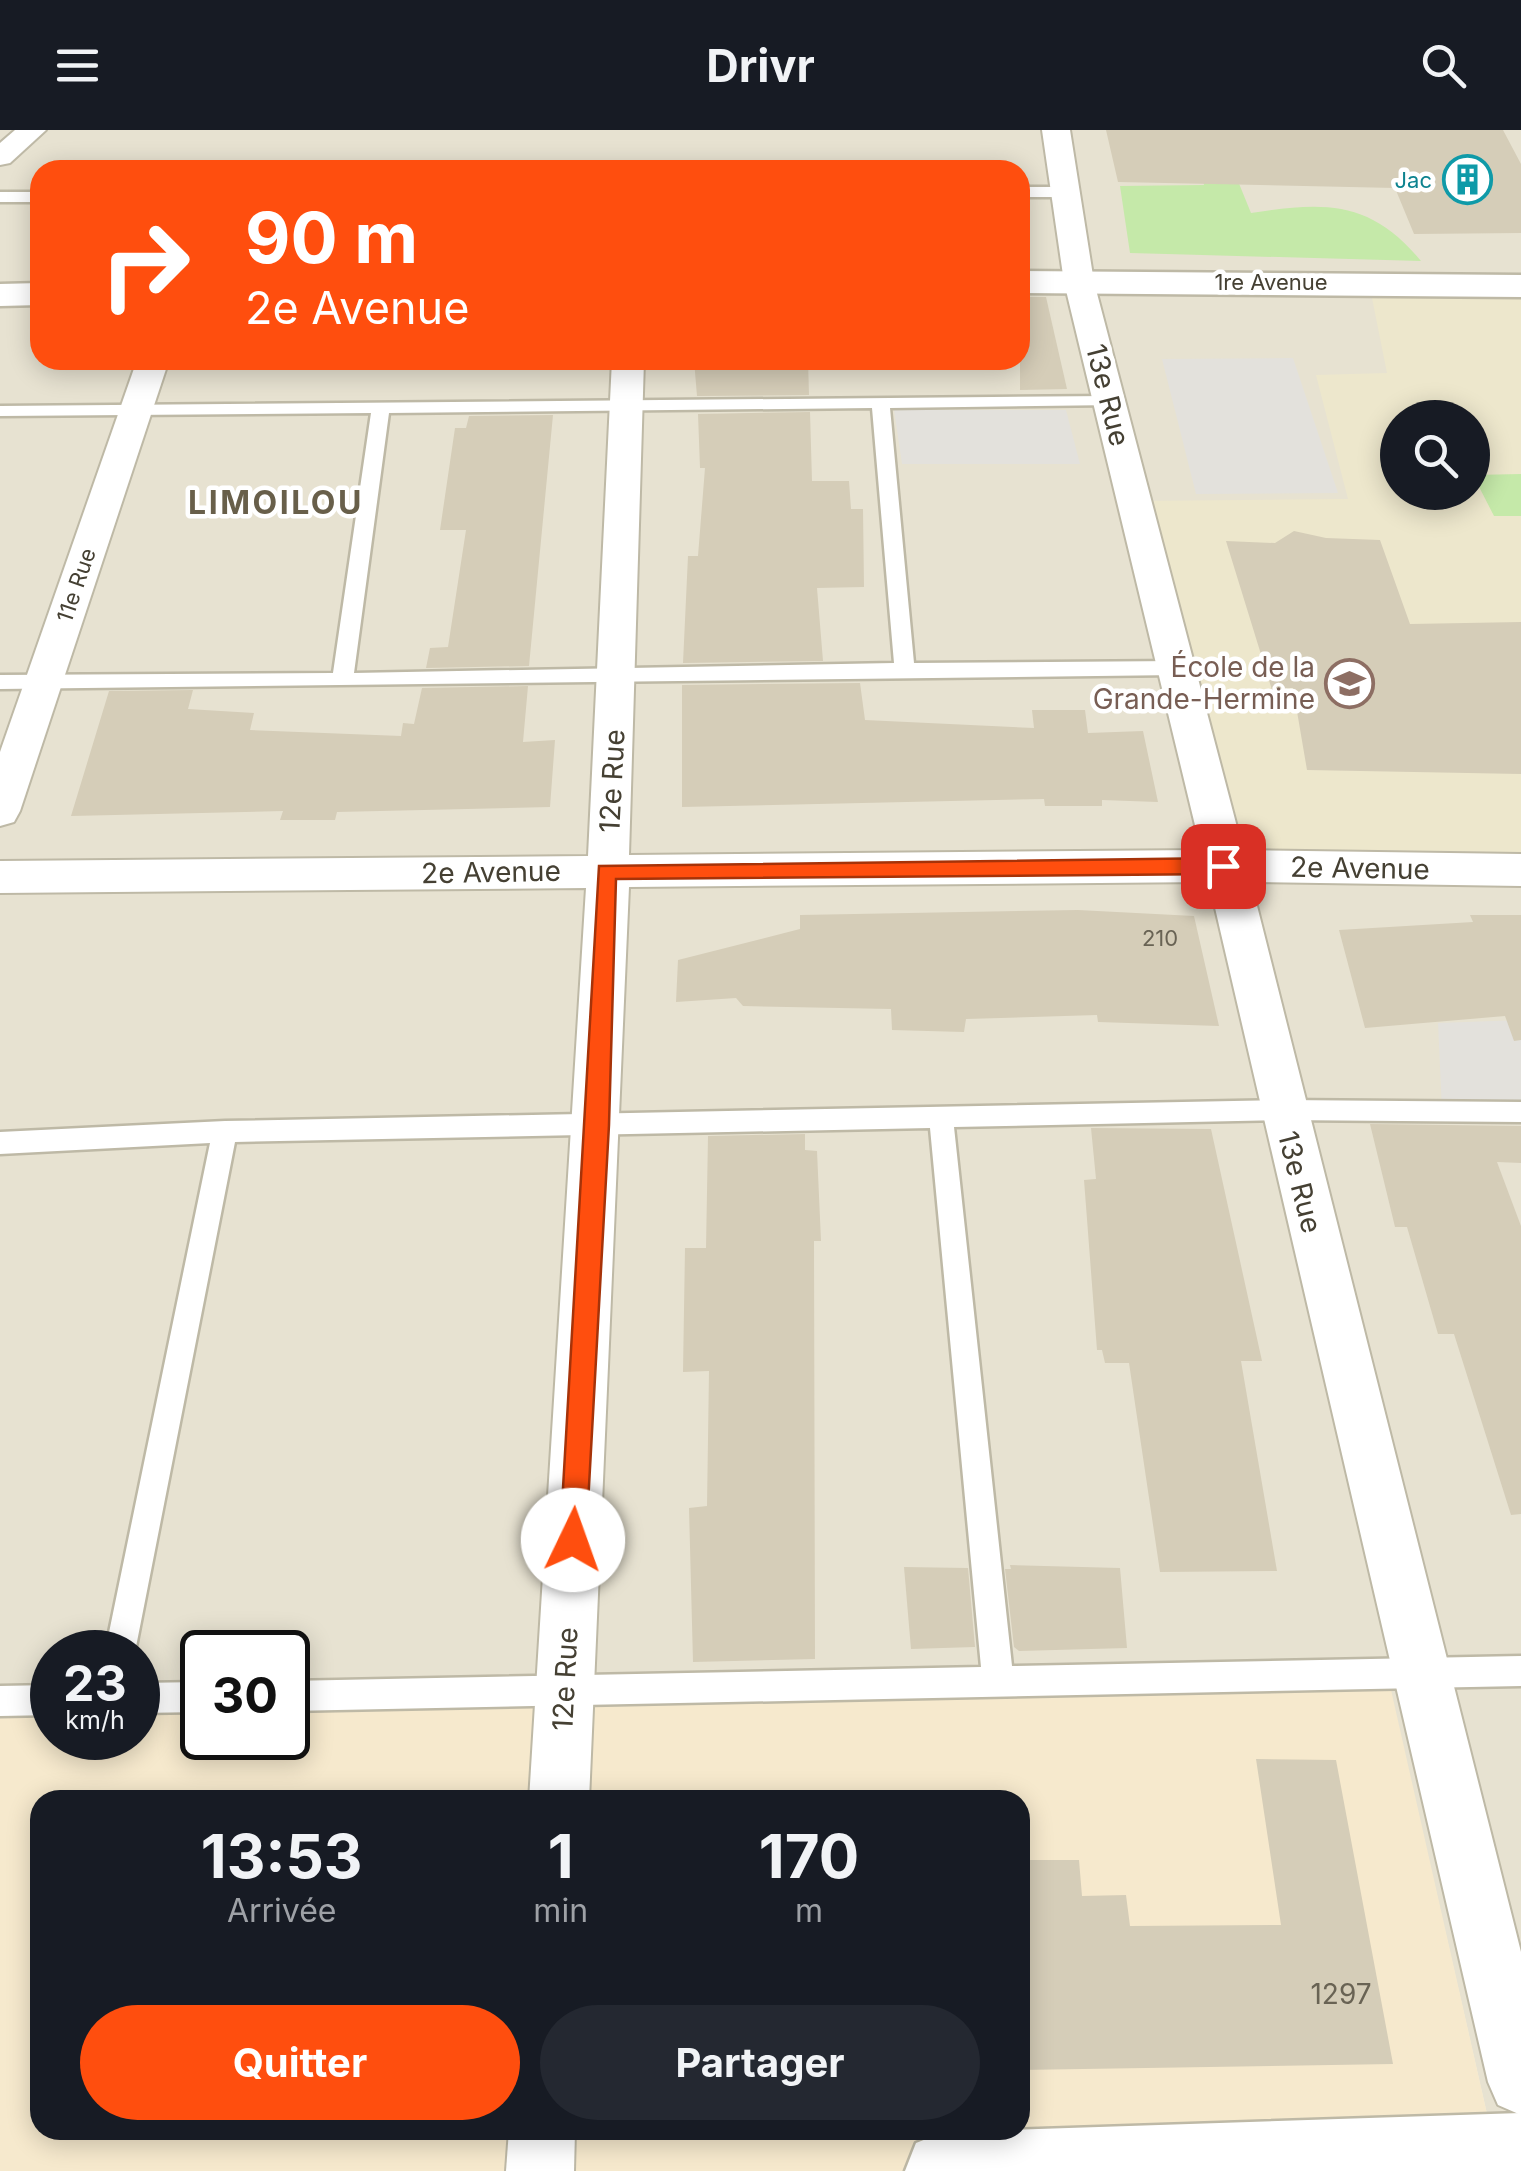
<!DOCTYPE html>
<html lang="fr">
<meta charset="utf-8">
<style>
body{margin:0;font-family:Inter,sans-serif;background:#242831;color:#f1f3f6;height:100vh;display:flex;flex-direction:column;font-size:38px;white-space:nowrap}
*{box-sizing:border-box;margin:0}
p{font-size:32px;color:#9ea1a6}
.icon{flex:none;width:55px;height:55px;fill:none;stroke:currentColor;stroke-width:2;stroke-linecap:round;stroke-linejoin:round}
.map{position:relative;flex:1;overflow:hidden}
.sheet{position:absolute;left:30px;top:1660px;width:1000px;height:350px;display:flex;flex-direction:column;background:#171b24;border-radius:30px;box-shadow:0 5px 25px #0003}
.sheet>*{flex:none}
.top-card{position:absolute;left:30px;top:30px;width:1000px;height:210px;border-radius:30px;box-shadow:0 5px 25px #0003;background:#ff4e0e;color:#fff;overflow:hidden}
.tools{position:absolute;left:1380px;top:270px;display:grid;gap:20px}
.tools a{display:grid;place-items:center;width:110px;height:110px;border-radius:50%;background:#171b24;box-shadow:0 5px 25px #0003;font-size:50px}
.speed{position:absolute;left:30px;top:1500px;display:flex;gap:20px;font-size:50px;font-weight:700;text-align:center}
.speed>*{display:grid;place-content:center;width:130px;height:130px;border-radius:50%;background:#171b24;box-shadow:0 5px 25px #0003;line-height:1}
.speed small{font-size:25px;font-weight:400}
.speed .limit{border:5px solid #111;border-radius:15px;background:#fff;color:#111}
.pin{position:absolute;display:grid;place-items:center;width:85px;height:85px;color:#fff;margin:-42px;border-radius:20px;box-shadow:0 5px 15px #0006}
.me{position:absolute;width:110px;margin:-55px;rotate:3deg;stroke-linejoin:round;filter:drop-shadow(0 0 8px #0008)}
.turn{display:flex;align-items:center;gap:35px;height:210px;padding:0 50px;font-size:45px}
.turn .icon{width:130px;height:130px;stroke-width:2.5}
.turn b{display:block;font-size:70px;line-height:85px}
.eta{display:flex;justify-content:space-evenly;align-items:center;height:170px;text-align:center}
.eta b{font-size:60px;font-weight:700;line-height:70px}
.primary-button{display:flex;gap:20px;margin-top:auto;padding:20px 50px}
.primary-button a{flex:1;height:115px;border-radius:60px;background:#ff4e0e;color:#fff;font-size:40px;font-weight:700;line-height:115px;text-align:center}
.primary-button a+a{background:#242831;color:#f1f3f6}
header{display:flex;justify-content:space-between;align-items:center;height:130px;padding:0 50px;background:#171b24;font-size:45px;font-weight:700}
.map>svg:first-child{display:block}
</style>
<header><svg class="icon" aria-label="menu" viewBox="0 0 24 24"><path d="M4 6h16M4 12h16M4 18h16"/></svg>Drivr<svg class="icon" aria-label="search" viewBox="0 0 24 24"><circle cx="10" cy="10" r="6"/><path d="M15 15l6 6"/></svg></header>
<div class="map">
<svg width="1521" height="2041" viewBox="0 0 1521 2041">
<rect width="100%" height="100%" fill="#f2f0e3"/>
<path fill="#e7e2d1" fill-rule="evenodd" d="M0,0H1521V2041H1500L1383,1529L288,1559V1522H202V1561L138,1563V1522H52V1565L0,1566ZM40,40H1020V230H40ZM1398,288H1472V362H1398Z"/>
<path fill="#f6e9cd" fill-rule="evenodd" d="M1384,1529L1500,2041H0V1566L52,1565V1608H138V1563L202,1561V1608H288V1559ZM40,1670H1020V2000H40Z"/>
<path fill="#ede7cc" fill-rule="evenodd" d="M1369,153L1521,156V743L1223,736L1134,371L1348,369L1316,245L1387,243ZM1398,288H1472V362H1398Z"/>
<g fill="#c5e9a9">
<path d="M1197,25L1229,29L1251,83C1323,72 1370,69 1421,131L1130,123L1120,56L1204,55Z"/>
<path d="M1521,344V386H1494L1473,345Z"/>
</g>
<g fill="#e3e1dc">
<path d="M1293,228L1338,363L1196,364L1162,229Z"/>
<path d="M894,280H1066L1080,334H902Z"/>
<path d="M1521,890V981H1442L1438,893Z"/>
</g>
<g fill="#d5cdb8">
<path d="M1106,0H1503L1521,34V103L1414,104L1395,58L1118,52Z"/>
<path d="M1020,167H1046L1067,259L1020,260Z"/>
<path d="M694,230H808L809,265L697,266Z"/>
<path d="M810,282L812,351H849L851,379H863L864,457L817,458L823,531L683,533L688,426H698L705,338H700L698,284Z"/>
<path d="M553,285L529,536L426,538L430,518L448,517L466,400H440L455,298H466L469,286Z"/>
<path d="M1294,401L1326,408L1380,410L1410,494L1521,492V644L1307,640L1293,558L1272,560L1226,411L1275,413Z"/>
<path d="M860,553L865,590L1034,598L1032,580H1085L1088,603L1143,601L1158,672L1102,670V676H1045L1044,669L682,677V555Z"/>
<path d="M528,556L523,612L555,610L550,677L337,682L335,690H280L283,681L71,686L109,561L193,560L188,579L254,583L250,600L401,606L403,593L414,594L422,558Z"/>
<path d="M1078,780L1194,786L1219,896L1098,892L1097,885L966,889L964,902L892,900L891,879L743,876L736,868L676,872L678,830L800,799V785Z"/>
<path d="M1470,785H1521V910L1514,911L1505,886L1365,898L1339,800L1473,792Z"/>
<path d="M1370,994L1521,996V1033L1497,1032L1521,1096V1384L1511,1385L1454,1204H1438L1407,1097H1395Z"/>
<path d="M1091,998L1211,999L1262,1231H1241L1277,1441L1160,1442L1129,1233H1105L1102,1220H1097L1084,1050L1096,1049Z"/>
<path d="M805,1004V1020L817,1021L821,1111H814L815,1529L693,1532L689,1378L707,1376L709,1241L683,1242L685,1118H706L708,1006Z"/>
<path d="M1010,1435L1120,1438L1127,1518L1019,1521L1014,1517L1005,1439H1011Z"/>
<path d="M904,1437L968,1438L975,1517L911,1519Z"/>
<path d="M1256,1629L1336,1630L1393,1934L1020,1940V1730H1079L1082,1766L1126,1765L1130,1796L1281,1795Z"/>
</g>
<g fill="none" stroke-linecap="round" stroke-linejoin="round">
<defs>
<g id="service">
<path d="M1020,57H1062L1070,62L1062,67H1020Z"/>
<rect x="0" y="62" width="40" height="10"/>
<path d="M1110,266L1116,267V275L890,278L914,533L1178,531L1188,538L1178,545L0,559V545L333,543L371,283L0,286V276ZM872,278L894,533L354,543L389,283Z"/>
<path d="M1282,970L1521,972V992L1282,990L954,997L1012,1536L1521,1526V1556L288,1581V1551L981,1537L930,998L235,1012L135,1522H105L210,1013L0,1024V1002L225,991Z"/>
<path d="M202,1552V1582L138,1583V1553Z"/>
<path d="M52,1555V1585L0,1586V1556Z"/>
</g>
<g id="minor">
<path d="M15,0H46L10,33L0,35V13Z"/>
<path d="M1042,0H1070L1094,152L1243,720L1521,724V756L1251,752L1521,1822V1985L1498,1975L1488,1952L1209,752L629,757L589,1670H529L586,758L0,763V731L588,726L612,230H644L629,725L1201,720L1064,152Z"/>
<path d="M137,230H169L20,681L14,692L0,696V622Z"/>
<path d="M509,2000H575L574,2041H506Z"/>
</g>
<g id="tertiary">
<path d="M1020,141L1521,145V167L1020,163Z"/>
<path d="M40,153V175L0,176V154Z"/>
<path d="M1521,1983V2041H905L916,2013L944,2002Z"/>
</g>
</defs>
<use href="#service" stroke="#beb9a6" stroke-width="5"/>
<use href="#minor" stroke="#beb9a6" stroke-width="4"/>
<use href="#tertiary" stroke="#beb9a6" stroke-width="5"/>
<use href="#service" fill="#fff" fill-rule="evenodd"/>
<use href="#minor" fill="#fff" fill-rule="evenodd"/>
<use href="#tertiary" fill="#fff" fill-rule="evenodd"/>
</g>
<path fill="#ff4e0e" stroke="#a63309" stroke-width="2.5" d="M1223,728L1233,736L1223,744L616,749L609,995L586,1410L583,1419L573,1423L564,1419L560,1410L599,736Z"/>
<defs>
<symbol id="building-ring" viewBox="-11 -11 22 22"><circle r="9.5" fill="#fff" stroke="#0f9aa8" stroke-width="1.5"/><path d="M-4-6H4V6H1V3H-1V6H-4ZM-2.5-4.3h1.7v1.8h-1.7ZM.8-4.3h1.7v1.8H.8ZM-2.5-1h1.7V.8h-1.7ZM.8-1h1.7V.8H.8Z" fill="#0f9aa8"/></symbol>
<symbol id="school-ring" viewBox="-11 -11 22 22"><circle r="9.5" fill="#fff" stroke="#8d6e63" stroke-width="1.5"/><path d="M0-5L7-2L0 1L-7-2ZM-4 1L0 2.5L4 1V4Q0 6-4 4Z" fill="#8d6e63"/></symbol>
</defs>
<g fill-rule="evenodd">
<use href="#building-ring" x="1440" y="22" width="55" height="55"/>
<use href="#school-ring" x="1322" y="526" width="55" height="55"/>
</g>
<g text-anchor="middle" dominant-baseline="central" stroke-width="9" stroke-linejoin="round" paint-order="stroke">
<g font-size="22" fill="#0d838f" stroke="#fff" text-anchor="end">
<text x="1432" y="50">Jac</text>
</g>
<g font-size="22" fill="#454033" stroke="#fff">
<text x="1271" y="152">1re Avenue</text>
<text transform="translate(76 455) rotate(-71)">11e Rue</text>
</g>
<g font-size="22" fill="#696354">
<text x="1160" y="808">210</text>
</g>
<g font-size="28" fill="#454033" stroke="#fff">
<text transform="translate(1108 265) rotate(76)">13e Rue</text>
<text transform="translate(612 651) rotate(-87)">12e Rue</text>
<text transform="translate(1360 738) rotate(1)">2e Avenue</text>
<text transform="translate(491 742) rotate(-1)">2e Avenue</text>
<text transform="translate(1300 1052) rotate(76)">13e Rue</text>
<text transform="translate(565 1549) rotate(-87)">12e Rue</text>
</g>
<g font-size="28" fill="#785e54" stroke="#fff" text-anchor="end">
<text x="1315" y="537">École de la<tspan x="1315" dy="32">Grande-Hermine</tspan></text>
</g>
<g font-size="28" fill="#696354">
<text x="1341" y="1864">1297</text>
</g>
<g font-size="32" font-weight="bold" letter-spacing="2.5" fill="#685f4a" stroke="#fff">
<text x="276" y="372">LIMOILOU</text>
</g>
</g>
</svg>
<div class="tools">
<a><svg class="icon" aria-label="search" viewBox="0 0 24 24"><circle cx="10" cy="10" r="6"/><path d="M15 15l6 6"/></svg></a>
</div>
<div class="speed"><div>23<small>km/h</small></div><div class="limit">30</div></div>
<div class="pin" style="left:1223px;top:736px;background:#d93025"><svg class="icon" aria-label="arrive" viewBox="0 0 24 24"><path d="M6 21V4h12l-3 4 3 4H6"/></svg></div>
<svg class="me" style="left:573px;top:1410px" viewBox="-20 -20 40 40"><circle r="19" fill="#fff"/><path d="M0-13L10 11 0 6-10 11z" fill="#ff4e0e"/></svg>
<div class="top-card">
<div class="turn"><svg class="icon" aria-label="right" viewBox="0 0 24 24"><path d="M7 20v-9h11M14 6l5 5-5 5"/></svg><div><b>90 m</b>2e Avenue</div></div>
</div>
<section class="sheet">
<div class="eta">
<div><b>13:53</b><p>Arrivée</p></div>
<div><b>1</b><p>min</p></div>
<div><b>170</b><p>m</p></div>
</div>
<div class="primary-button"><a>Quitter</a><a>Partager</a></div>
</section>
</div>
